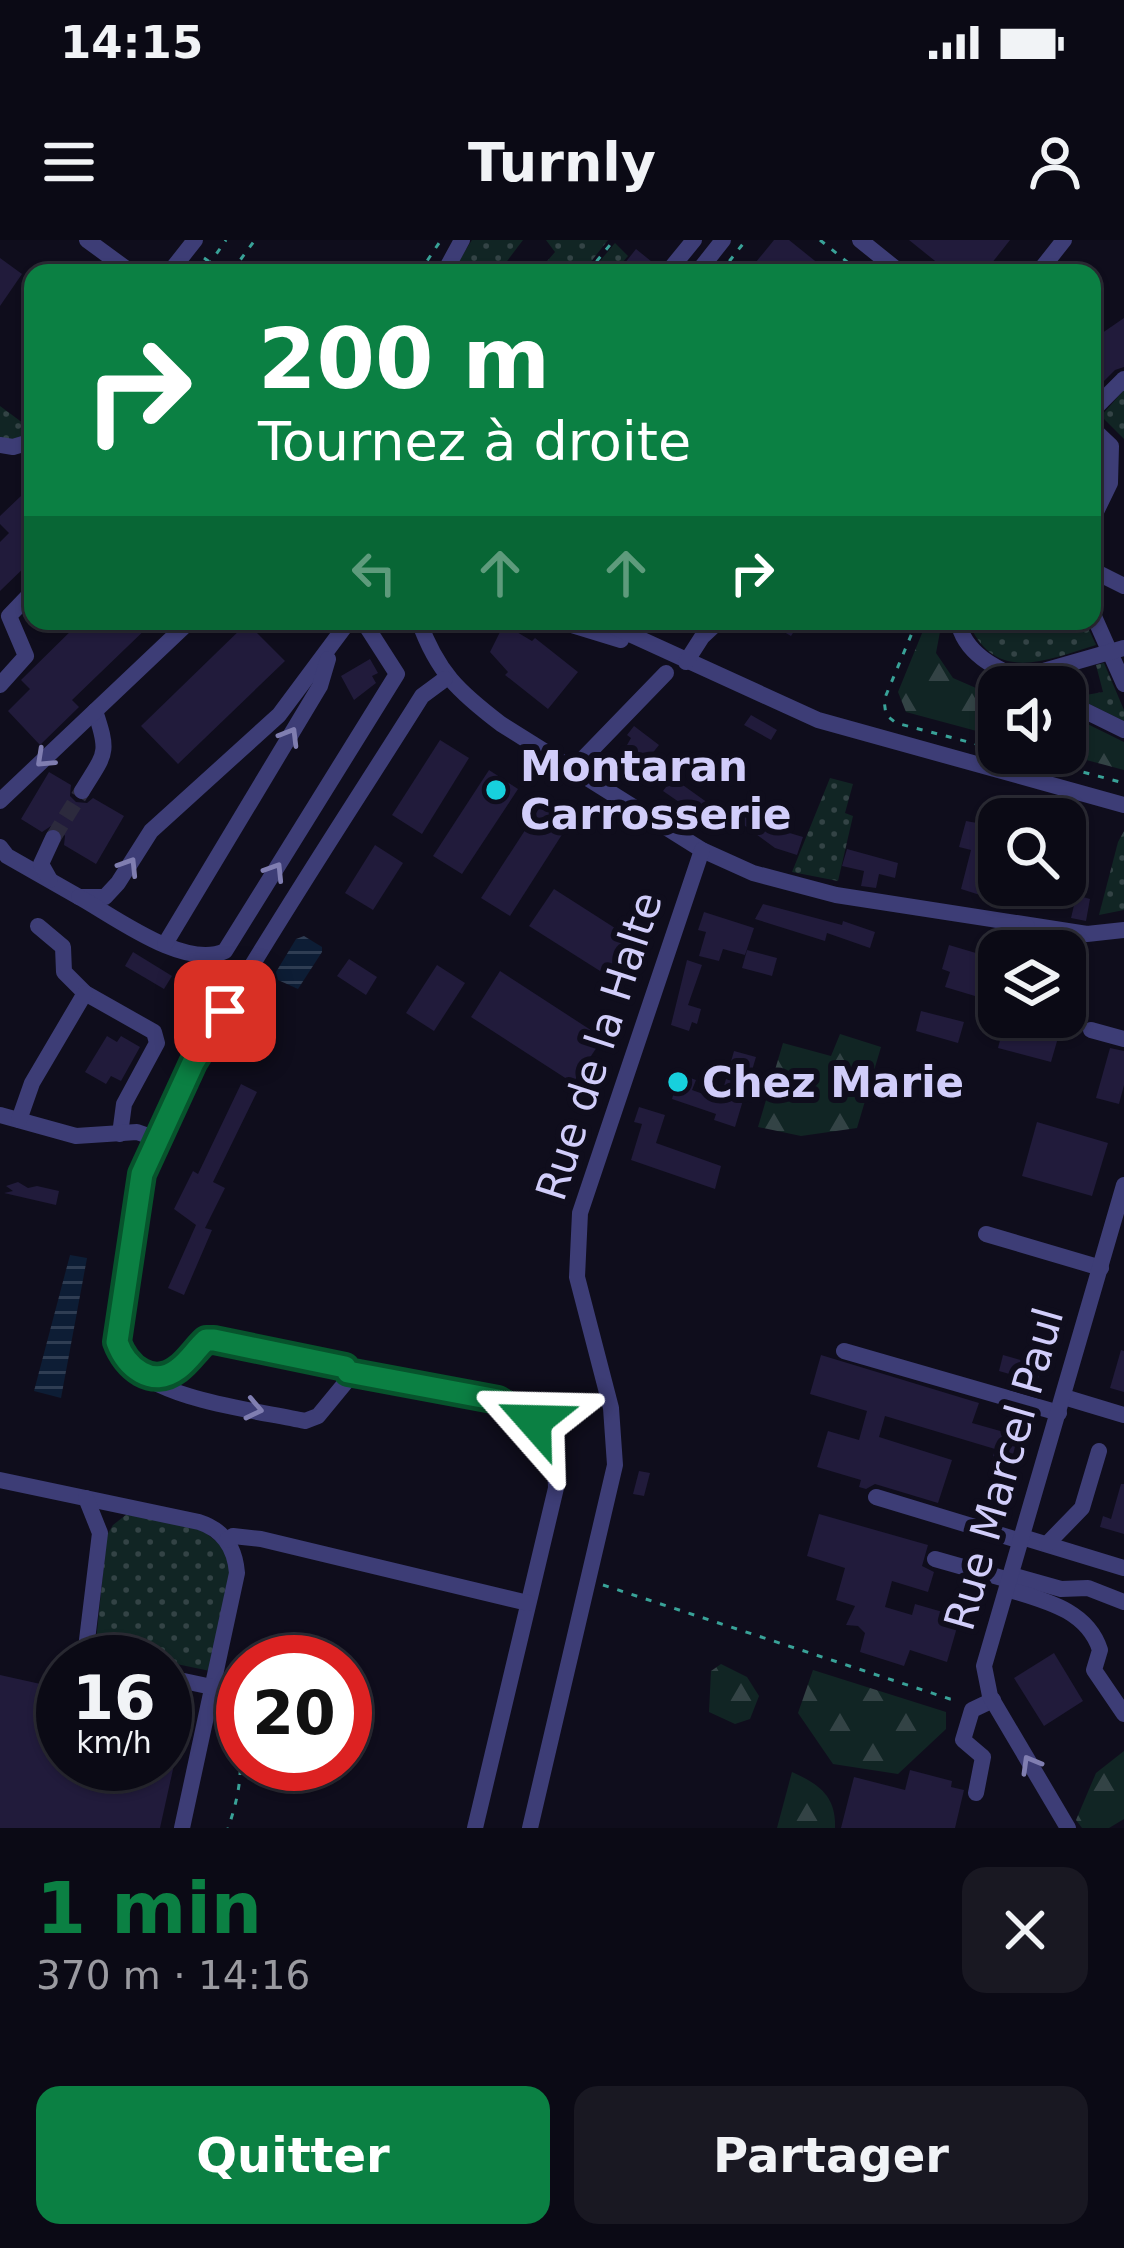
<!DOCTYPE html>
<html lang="fr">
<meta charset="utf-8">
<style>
body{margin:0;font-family:"DejaVu Sans",sans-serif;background:#191822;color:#f1f3f6;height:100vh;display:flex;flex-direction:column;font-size:45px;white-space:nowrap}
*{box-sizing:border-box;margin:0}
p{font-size:39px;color:#9a9aa0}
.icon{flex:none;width:66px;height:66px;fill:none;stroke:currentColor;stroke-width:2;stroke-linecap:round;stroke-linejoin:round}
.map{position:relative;height:1588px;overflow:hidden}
.drawer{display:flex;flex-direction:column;background:#0b0a15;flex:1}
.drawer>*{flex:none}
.hud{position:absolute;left:24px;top:24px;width:1077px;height:366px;border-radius:24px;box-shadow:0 3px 9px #0004,0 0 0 3px #2b2b34;background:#0b8043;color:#fff;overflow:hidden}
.fabs{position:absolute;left:978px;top:426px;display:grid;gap:24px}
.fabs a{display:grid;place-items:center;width:108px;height:108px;border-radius:24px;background:#0b0a15;box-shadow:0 3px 9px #0004,0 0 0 3px #2b2b34;font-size:60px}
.speed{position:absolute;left:36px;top:1395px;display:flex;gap:24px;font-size:60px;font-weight:700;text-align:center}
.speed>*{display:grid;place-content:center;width:156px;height:156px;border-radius:50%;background:#0b0a15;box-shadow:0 3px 9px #0004,0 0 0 3px #2b2b34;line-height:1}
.speed small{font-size:30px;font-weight:400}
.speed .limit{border:18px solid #d22;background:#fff;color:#111}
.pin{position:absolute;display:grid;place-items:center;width:102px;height:102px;color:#fff;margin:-51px;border-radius:24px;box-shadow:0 6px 18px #0006}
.me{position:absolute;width:132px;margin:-66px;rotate:295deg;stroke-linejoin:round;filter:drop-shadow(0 0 9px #0008)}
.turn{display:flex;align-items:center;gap:42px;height:252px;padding:0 36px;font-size:54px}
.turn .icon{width:156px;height:156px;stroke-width:2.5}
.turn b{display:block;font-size:84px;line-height:102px}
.lanes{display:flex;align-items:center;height:114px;padding:0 36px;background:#0003;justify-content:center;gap:60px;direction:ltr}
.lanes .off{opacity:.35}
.round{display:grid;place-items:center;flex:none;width:126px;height:126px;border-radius:24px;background:#191822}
.summary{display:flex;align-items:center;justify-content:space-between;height:204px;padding:0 36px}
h1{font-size:72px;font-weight:800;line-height:90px;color:#0b8043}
.action{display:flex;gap:24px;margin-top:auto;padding:24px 36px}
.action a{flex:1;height:138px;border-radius:24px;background:#0b8043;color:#fff;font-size:48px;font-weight:800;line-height:138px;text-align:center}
.action a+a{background:#191822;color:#f1f3f6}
.status{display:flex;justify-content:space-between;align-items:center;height:84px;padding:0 60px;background:#0b0a15;direction:ltr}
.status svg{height:33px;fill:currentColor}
header{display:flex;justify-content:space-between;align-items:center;height:156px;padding:0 36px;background:#0b0a15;font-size:54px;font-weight:800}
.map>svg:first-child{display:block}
</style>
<div class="status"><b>14:15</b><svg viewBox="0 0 49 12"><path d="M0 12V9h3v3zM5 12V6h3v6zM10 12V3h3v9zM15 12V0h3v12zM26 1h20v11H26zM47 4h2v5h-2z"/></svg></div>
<header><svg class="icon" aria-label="menu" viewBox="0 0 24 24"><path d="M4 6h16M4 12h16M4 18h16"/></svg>Turnly<svg class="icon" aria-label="person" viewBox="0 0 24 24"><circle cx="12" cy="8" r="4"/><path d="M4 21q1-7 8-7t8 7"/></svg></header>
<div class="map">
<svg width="1124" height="1588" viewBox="0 0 1124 1588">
<defs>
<pattern id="green-dots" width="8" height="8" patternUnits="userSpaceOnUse" patternTransform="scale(3)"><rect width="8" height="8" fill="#112524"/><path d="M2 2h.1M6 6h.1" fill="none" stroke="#334345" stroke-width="1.8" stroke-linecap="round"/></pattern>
<pattern id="forest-firs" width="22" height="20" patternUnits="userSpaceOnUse" patternTransform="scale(3)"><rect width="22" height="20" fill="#112524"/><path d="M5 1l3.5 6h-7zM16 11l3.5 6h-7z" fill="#334345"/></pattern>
<pattern id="water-rules" width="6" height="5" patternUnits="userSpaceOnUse" patternTransform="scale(3)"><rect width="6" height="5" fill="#0d1d35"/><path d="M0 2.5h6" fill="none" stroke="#2f3d53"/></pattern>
</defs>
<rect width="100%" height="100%" fill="#0f0d1c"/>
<g fill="url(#green-dots)">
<path d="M472,0H523L498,33H451Z"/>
<path d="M546,0H608L582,33H537L555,12Z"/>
<path d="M615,3L628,16L613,33H590Z"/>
<path d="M1124,150V199L1101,176Z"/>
<path d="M0,166L27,186L33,179V195L20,201L0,200Z"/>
<path d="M968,381H1085L1096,405C1046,420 994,445 968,381Z"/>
<path d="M1104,423L1124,470V481L1065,452V447L1042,441L1071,432L1080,456L1103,452L1096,425Z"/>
<path d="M830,538L853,544L845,573L853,576L838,641L792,632Z"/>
<path d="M1124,591V670L1099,675L1118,602Z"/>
<path d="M127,1274L199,1288L225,1308L231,1327L210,1431L105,1409L96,1401L107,1295L113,1285Z"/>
</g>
<g fill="url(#forest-firs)">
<path d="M927,381H942L936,413L953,438L999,458V497L906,472L898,452Z"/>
<path d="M1065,473L1124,502V530L1060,513H1065Z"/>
<path d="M840,794L881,807L857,888L801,896L758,887L783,803L831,816Z"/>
<path d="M721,1424L747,1437L759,1456L750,1479L735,1484L709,1472L711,1431Z"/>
<path d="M813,1430L946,1472V1489L898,1534L833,1524L798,1473Z"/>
<path d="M1124,1511V1579L1109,1588H1082L1076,1580L1096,1533Z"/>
<path d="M792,1532C819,1544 836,1556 835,1588H777Z"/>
</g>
<g fill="url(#water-rules)">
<path d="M304,696L322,707V712L298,749L278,740L276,732L296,699Z"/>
<path d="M70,1015L87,1018L61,1158L34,1151Z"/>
</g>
<g fill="#211b3b">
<path d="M774,0H789L830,33H747Z"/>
<path d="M909,0H1010L984,33H950Z"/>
<path d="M636,9L657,26L654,33H617Z"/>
<path d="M0,18L22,34L0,66Z"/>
<path d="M1124,78V127L1115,130L1092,153V100Z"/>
<path d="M21,256L33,269V319L0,351V302L9,293L0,284V276Z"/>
<path d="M81,381H154L72,460L79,467L40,505L8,471L30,449L21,440Z"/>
<path d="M765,381H801L791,396Z"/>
<path d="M247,383L285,421L178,524L141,486Z"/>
<path d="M510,388L532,401L535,398L578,432L548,469L505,435L508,432L490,412L500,392Z"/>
<path d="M370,419L378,433L372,436L376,443L354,460L341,436Z"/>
<path d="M751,475L777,490L771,500L744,485Z"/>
<path d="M634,486L659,505L647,520L627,505L631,498L627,495Z"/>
<path d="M440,500L469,518L422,594L392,575Z"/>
<path d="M489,530L518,549L462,634L433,616Z"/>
<path d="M49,532L71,545L70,556L76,562L87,563L93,558L124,576L96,624L64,605L65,596L59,587L51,586L42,592L21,579Z"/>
<path d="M673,538L715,568L718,564L739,576L749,560L770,572L767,577L777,583L773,588L803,597L797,615L775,608L737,580L728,593L695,573L663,551Z"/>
<path d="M542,564L570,582L510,676L481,658Z"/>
<path d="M966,581L999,587V645H1029L1024,669L961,649L971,610L959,607Z"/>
<path d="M375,605L403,623L373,670L345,653Z"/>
<path d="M847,609L898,623L895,638L879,634L876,648L861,646L864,631L842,626Z"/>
<path d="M1065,632L1080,635L1076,655L1090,659L1086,681L1071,678L1075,661L1061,658Z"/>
<path d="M554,649L643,706L619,743L529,686Z"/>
<path d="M763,664L842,685L843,681L875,692L870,708L827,693L825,701L755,679Z"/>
<path d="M704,672L754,688L745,715L723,709L719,721L699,716L706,692L698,690Z"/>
<path d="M949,705L986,716L975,756L945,747L950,732L942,729Z"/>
<path d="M747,710L777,718L772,736L742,728Z"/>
<path d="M133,712L172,736L164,749L125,726Z"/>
<path d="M349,719L377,737L366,755L337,736Z"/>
<path d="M687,720L702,725L688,765L701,769L697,784L692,782L689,791L671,785Z"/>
<path d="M437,725L465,743L434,791L406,773Z"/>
<path d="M500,731L603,798L573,843L471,777Z"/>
<path d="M921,771L964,782L958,803L916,791Z"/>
<path d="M1006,777H1064L1051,822L998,808Z"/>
<path d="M107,796L117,802L121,796L140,807L121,841L111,836L106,844L85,832Z"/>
<path d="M1110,808L1124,811V845L1119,864L1096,858Z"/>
<path d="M734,811L756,817L735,887L714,880L716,874L672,859L674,852L668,850L674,832L696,840L692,850L720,860Z"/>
<path d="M241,844L257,852L213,942L225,948L205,988L212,990L184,1055L168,1048L196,985L174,969L193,931L198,934Z"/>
<path d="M639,867L665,875L656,903L721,926L715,949L631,920L642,884L634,882Z"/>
<path d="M1037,882L1108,903L1092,956L1022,936Z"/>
<path d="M18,942L28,948L37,946L59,951L56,965L4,953L13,951L6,946Z"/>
<path d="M1121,1110L1124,1111V1152L1110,1148Z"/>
<path d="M821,1115L979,1163L972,1183L1018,1196L1009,1229L991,1224L995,1209L885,1176L879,1197L952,1220L938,1263L875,1244L866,1249L859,1247L861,1240L817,1227L828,1191L859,1200L867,1171L810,1154Z"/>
<path d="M1003,1115L1042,1126L1037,1142L999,1131Z"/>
<path d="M639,1231L650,1233L644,1256L633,1254Z"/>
<path d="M1121,1244H1124V1294L1100,1287L1103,1276L1111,1279Z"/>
<path d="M819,1274L928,1305L922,1326L934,1332L928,1352L892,1341L885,1367L912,1375L915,1364L960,1377L947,1422L910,1410L904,1426L860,1412L865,1393L858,1386L846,1385L855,1366L836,1360L845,1328L807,1316Z"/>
<path d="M1054,1413L1083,1461L1044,1486L1014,1438Z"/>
<path d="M0,1435L63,1449V1524H165V1470L185,1475L160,1588H0Z"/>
<path d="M910,1530L952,1541L951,1547L964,1550L955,1588H841L854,1537L905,1550Z"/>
</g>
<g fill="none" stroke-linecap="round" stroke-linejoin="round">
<path stroke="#2c2a3d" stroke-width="16" stroke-dasharray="16 8" stroke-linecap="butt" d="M53,598L82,551"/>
<g stroke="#39a298" stroke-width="3" stroke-dasharray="6 9" stroke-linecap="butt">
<path d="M820,0L861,33"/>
<path d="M204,18L223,31L235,27L255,0"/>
<path d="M208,26L226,0"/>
<path d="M419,33L441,0"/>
<path d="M587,33L614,0"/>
<path d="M720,33L746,0"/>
<path d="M917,381L884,460L886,475L896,483L999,510"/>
<path d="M1011,513L1124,543"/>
<path d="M603,1345L950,1459H959"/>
<path d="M220,1493L238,1507C244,1532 237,1563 228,1588"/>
</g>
<g stroke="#3d3d76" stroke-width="16">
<path d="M87,0L132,33"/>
<path d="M860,0L901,33"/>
<path d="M169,33L195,0"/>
<path d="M444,33L462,0"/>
<path d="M667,33L694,0"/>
<path d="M697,33L723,0"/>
<path d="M1038,33L1064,0"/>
<path d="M1092,171L1124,139"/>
<path d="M1092,188L1111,206L1110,243L1092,280"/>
<path d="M0,205L13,207L33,201"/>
<path d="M1092,330L1124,346"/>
<path d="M1092,372L1124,444"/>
<path d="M419,381C437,432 459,452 501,484L702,610L753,633L836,655L1087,694L1124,690"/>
<path d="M559,381L621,400"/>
<path d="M601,381L818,480L1124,565"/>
<path d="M958,381C965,419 1006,432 1037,447"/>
<path d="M686,422L702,397L719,381"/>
<path d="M1019,438L1124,408"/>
<path d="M0,445L26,416L9,376L33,351"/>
<path d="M1065,461L1124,490"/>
<path d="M573,529L666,433"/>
<path d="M82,551C105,513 110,515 95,471"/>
<path d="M0,561L190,381"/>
<path d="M0,607L7,616L79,657H105L118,643L151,591L279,475L349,381"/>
<path d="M50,640L41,624L53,598"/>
<path d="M79,657C115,677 185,730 225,711L397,434L363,381"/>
<path d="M38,686L63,707L64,732L85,753L154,792L157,803L124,864L120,894"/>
<path d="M165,704L320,446L328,419"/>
<path d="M1023,711L1027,686"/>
<path d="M1091,790L1124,799"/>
<path d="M0,875L76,896L137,892L157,899"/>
<path d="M19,880L32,843L85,753"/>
<path d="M986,994L1101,1028"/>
<path d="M844,1111L1059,1173"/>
<path d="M348,1132C380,1135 410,1142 442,1148C507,1161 556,1168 556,1248L475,1588"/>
<path d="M143,1135C192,1138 182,1104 214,1100L345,1127L346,1142L318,1176L305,1181C256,1170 159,1161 126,1121C111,1102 121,1073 124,1051C129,1013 130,971 142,934C161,877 194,824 224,772C287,665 356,561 422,456L445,439"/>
<path d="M1064,1157L1124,1175"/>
<path d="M0,1240L199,1282C224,1290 235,1308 237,1333L182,1588"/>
<path d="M876,1257L1021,1301"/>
<path d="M86,1258L100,1293L87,1400L88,1412L99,1422"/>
<path d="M1022,1297L1124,1328"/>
<path d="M227,1300L233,1296L261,1299L528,1363"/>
<path d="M1047,1304L1082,1268L1099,1211"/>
<path d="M935,1319L1009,1340"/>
<path d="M1011,1335L1061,1349L1088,1348L1124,1362"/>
<path d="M1007,1349C1042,1360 1087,1369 1100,1410L1094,1430L1124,1474"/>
<path d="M165,1437L212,1447"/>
<path d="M976,1553L983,1517L963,1500L972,1470L993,1460"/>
<path d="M530,1588L615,1225L611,1168L577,1037L580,973L702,610"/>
<path d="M1068,1588L990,1456L984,1426L1124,945"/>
</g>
</g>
<defs><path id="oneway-chevron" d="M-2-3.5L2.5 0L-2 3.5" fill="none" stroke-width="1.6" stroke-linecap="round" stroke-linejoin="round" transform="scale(3)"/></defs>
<g stroke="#807eb1">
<use href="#oneway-chevron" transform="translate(290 496) rotate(-59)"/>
<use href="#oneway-chevron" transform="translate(44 519) rotate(137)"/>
<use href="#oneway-chevron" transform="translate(129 626) rotate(-58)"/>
<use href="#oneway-chevron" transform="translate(275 631) rotate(-58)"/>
<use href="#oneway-chevron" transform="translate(254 1169) rotate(12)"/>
<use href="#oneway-chevron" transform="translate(1030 1524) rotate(-120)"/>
</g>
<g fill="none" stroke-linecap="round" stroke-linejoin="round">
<defs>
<path id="route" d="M225,771L193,823L142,934L117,1102C126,1127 152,1149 178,1129C189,1121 196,1109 206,1100H214L345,1127L348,1132L498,1160L534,1181"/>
</defs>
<use href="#route" stroke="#07532c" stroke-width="30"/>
<use href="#route" stroke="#0b8043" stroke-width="21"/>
</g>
<g fill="#17d0dd" stroke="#0f0d1c" stroke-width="4.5">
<circle cx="496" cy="550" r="12"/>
<circle cx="678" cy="842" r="12"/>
</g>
<g text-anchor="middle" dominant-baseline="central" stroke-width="12" stroke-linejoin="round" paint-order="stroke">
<g font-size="42" font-weight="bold" fill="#d1cdfa" stroke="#0f0d1c" text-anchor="start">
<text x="520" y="526">Montaran<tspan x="520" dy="48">Carrosserie</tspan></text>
<text x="702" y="842">Chez Marie</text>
</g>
<g font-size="42" fill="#d1cdfa" stroke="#0f0d1c">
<text transform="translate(599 806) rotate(-72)">Rue de la Halte</text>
<text transform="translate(1004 1229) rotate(-74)">Rue Marcel Paul</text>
</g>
</g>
</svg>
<div class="fabs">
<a><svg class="icon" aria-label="sound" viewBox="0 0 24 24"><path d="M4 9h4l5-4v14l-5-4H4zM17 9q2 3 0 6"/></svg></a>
<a><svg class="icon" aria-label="search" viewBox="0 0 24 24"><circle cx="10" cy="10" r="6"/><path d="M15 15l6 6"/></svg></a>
<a><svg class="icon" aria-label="layers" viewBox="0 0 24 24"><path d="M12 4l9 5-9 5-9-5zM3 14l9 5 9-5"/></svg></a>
</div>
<div class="speed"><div>16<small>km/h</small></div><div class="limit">20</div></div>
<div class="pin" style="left:225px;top:771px;background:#d93025"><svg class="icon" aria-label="arrive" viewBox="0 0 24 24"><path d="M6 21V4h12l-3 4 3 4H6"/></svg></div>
<svg class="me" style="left:534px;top:1181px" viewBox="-20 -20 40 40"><path d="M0-17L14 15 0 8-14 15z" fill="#0b8043" stroke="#fff" stroke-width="4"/></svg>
<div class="hud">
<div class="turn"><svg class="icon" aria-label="right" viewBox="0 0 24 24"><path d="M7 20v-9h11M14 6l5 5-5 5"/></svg><div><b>200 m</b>Tournez à droite</div></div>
<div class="lanes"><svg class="icon off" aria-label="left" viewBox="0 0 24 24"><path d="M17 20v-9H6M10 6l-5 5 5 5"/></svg><svg class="icon off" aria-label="ahead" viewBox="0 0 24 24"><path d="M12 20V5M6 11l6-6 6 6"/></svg><svg class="icon off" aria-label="ahead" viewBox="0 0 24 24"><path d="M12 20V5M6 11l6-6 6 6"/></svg><svg class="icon" aria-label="right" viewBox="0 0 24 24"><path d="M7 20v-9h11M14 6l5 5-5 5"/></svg></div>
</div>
</div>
<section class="drawer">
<div class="summary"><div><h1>1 min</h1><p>370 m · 14:16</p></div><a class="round"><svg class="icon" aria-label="close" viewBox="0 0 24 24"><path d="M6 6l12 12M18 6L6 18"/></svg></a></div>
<div class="action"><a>Quitter</a><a>Partager</a></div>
</section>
